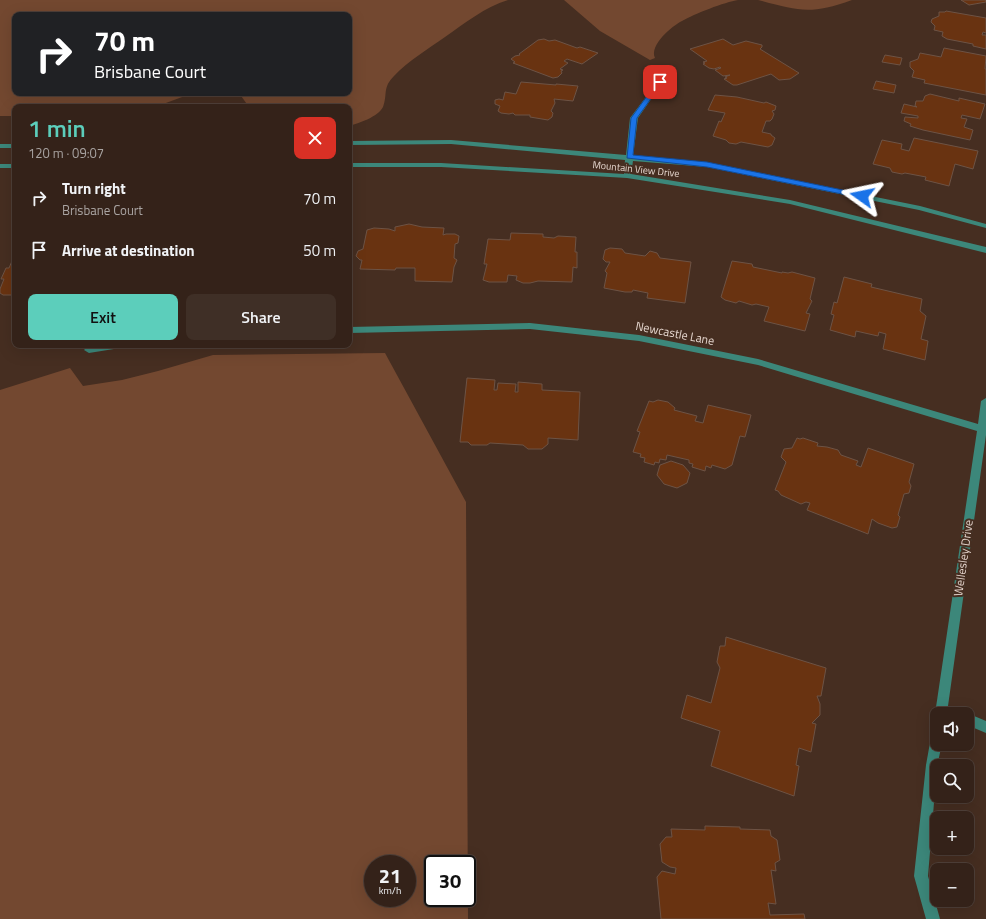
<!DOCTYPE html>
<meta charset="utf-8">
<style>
body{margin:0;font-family:"Titillium Web",sans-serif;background:#3f2f26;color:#f1f3f6;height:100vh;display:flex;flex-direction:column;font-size:15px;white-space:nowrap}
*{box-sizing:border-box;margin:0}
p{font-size:13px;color:#a9a4a2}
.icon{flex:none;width:22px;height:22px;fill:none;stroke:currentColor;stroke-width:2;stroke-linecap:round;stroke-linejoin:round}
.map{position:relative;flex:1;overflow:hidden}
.drawer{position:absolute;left:12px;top:104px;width:340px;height:244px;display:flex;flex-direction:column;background:#342219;border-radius:8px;box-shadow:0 4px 16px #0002,0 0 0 1px #4e3f38}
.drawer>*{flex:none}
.top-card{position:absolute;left:12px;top:12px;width:340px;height:84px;border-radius:8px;box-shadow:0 4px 16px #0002,0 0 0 1px #4e3f38;background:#202124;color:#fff;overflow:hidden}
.controls{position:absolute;left:930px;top:707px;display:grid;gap:8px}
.controls a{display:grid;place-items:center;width:44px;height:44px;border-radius:8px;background:#342219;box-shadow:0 4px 16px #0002,0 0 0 1px #4e3f38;font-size:20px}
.speed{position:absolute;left:364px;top:855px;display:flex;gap:8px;font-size:20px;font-weight:700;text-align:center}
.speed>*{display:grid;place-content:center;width:52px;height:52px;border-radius:50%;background:#342219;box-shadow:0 4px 16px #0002,0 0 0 1px #4e3f38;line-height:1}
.speed small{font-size:10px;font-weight:400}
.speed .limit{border:2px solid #111;border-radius:6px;background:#fff;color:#111}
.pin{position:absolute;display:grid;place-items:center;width:34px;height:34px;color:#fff;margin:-17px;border-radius:8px;box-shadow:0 2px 6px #0006}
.me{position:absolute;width:44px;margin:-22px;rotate:282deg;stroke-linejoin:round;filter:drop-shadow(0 0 3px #0008)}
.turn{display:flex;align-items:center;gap:14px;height:84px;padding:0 16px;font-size:18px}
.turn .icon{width:52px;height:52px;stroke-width:2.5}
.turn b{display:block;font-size:28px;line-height:34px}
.round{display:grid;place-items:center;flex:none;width:42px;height:42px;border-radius:8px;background:#3f2f26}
.head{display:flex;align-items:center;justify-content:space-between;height:68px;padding:0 16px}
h1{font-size:24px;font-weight:600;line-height:30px;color:#5ccebb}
.cta{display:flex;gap:8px;margin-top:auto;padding:8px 16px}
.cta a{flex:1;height:46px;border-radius:8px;background:#5ccebb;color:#111;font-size:16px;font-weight:600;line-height:46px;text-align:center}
.cta a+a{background:#3f2f26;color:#f1f3f6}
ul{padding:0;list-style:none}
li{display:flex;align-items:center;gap:12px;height:52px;padding:0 16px}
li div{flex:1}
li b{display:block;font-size:15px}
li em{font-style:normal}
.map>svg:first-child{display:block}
</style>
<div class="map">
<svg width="986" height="919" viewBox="0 0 986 919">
<rect width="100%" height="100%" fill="#462e21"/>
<g fill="#734830" fill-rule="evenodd">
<path d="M0,0H508C485,7 465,23 445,37C428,49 408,61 394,76C382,88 388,94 383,107C378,117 359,123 349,126V107H249L239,93H349V15H15V93H193L155,107H15V116H0Z"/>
<path d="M564,0H738C725,2 694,14 682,21C672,26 649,45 655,58L650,60L600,31Z"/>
<path d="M758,0H852C810,15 799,11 758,0Z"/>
<path d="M385,353L466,502L468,919H0V390L70,368L83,386L122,380L158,371L213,355ZM373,864H407V898H373ZM433,864H467V898H433Z"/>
</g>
<g fill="#693311" stroke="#6d5345">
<path d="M961,0H986V2L969,5Z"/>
<path d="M946,11L986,18V33L983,32L982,35H986V49L973,46V44L947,39L942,36L943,32L934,30L935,26L931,22L932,19L939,16V12H945Z"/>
<path d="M544,39L549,41L555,40L577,48L580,47L598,53L582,64L567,59L564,61L568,63L560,69L563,70L561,71L562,73L558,77L553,78L513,63L515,62L511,59L515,56L520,55L519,54L538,40Z"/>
<path d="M723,39L733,45L746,41L762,45V47L760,49L799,73L790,79L779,80L771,74L737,85H733L724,79L727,78L725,77L730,75L723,76L715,70L721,68L720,67L714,69L709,68L703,64L705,63L703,62L707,61L690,49Z"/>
<path d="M944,48L986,56L985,69H986V95L924,83L925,80L912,77L914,71L910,67V62L918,59L920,53L941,57Z"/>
<path d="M885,55L902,58L900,65L882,62Z"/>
<path d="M876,81L896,85L894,93L873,89Z"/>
<path d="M521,82L556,85V84L578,86L573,101L554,99L555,103L551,111L553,113L552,117L548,120L530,117V115H515L513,113L509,114L501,113L498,111L500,106L495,104V100L499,99L503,100L505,92L516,94Z"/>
<path d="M930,94L959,101V98L985,104L980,119L962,115L961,118L967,119L964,127L973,130L970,140L923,130L910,126L911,124L904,121L905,117L918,118V116L901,113L904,104L917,107L915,106L916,101H923L925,96Z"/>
<path d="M715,95L737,97L764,103L766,102L776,106L775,110L772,111L774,114L772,119L770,121H766L762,132L771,134V135L775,138L772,145L768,147L741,142L736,144L729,143L726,140L713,136L719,121L721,122L725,113L708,110Z"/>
<path d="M914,138L978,151L973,169L955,164L949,186L925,180L926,177L905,173L902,174L892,172L890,168L873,164L882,140L902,144L901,149L909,151Z"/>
<path d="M409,224L422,227L444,228L443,235L446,234H455L459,236L458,243L455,244L454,258L457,260L454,267L452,282L415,281V268H396L395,270L360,269L362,260H360L356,256L358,251L363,249L367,230L374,228L389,229L395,231V227Z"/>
<path d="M511,233L543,234V237L554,238L558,236L576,237L575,252H577V268L573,267L572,282L538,281L530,283H523L516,280L517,276L508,275L507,282H489L483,280L487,264H484L488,239L510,240Z"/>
<path d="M610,248L622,249L625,253L645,256L650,251L657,253L660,258L691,262L685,303L647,298L648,293L633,290L632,292H625L604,288L607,273L605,271L610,262H606L603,259L605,250Z"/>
<path d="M15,254V295H3L0,293V289L4,279H1L6,268H9Z"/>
<path d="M732,261L752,264L753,267L782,273V272L788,273L792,272L815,278L810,299L812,301L806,313L810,314L805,331L764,321L769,307L756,304L752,305L739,301L736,303L725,300L721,297Z"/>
<path d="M844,277L872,284L871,287L922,299L920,311L926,316L921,339L928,341L925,360L883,349L886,334L879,332L878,336L856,331L855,337L830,330L834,315L831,314L834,302L837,303Z"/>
<path d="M467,378L495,380L494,390H497L498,383L516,384L515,392H518V382L542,384V390L580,392L578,440L548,438V444L542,449H528L523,445L490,443L487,445H471L468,442H460Z"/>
<path d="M658,400L668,402L675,408L674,410L697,416L695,421L703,423L708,405L751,415L745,437L740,436L732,465L725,469L712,465L711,468L706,466L705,471L692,467L693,464L689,463V460L667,455L666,460L660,459L659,463L655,462L654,465L644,462L645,458L640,457L641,454L633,452L640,432L637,431L649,401L653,402Z"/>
<path d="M797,438L800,439L803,438L818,443L817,446L827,447L838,450L841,455L858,461L856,465L861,467L868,448L914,464L909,482L911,486L909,493L904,494L898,515L900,517L897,527L892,528L878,523L872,519L868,534L807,510L810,503L806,502L801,504L781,495L778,491L775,490L786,462L781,457L784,449L792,448Z"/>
<path d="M671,461L683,465L690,473L687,483L677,488L664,484L657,475L660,465Z"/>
<path d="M726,637L826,668L821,696H817L820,704V715L812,723L816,724L811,752L799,748L796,765L799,766L794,796L711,766L720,731L681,718L687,695L711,703L720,668L717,662L720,646H725Z"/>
<path d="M705,826L740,827V829L770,830L771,836L777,840L780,860L775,863L776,871L771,870L776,904L768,903L770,915L804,914L805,919H661L657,877L662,871L675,874L676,868L670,867L662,862L660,844L666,837H672L671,829L705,830Z"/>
</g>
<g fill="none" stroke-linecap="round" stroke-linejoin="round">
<g fill="#3c877a" fill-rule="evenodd">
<path d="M660,80L663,82L638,118L633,156L707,163L920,206L986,224V228L919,210L707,167L633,161L631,174L790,200L986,247V253L790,204L627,178L441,167H349V163H441L624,174L625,160L451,144L349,145V141L451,140L626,155L630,118L658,81Z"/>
<rect x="0" y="144" width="15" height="4"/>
<rect x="0" y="164" width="15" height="4"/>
<path d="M530,323L639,335L758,359L978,424L981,401L986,398V435L948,706L959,710L961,714H937V718L935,714L977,431L758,365L639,341L530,329L349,333V327Z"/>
<path d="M101,345H125L120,348L89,353L84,350L86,348Z"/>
<path d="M967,713L986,721V733L967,725V714H965Z"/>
<path d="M937,731V744H942L937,766L928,876L940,919H926L914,876L926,765L931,737L933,733Z"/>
</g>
</g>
<path fill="#1a73e8" stroke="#114b97" d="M658,81L663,82L637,118L633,155L707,162L862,194L866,196L862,198L707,167L627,158L631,118Z"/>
<g text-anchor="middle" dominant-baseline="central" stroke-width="4" stroke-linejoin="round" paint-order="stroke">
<g font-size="10" fill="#e6d7cf" stroke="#462e21">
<text transform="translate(636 169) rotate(6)">Mountain View Drive</text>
</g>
<g font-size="12" fill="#e6d7cf" stroke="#462e21">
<text transform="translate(675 333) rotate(11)">Newcastle Lane</text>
<text transform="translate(963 558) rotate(-82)">Wellesley Drive</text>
</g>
</g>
</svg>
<div class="controls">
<a><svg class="icon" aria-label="sound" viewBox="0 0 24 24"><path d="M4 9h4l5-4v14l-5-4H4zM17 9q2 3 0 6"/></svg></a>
<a><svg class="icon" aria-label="search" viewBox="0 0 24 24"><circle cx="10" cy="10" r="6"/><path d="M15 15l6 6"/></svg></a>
<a>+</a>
<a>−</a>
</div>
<div class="speed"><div>21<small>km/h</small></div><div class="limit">30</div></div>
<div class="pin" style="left:660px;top:82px;background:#d93025"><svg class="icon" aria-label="arrive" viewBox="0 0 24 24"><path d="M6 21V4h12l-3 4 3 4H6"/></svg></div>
<svg class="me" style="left:862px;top:196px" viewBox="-20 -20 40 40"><path d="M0-17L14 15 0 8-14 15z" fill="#1a73e8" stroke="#fff" stroke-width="4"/></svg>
<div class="top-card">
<div class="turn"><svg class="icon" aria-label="right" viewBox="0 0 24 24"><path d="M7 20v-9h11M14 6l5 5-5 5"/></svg><div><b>70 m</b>Brisbane Court</div></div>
</div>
<section class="drawer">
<div class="head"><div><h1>1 min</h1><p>120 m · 09:07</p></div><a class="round" style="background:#d93025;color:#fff"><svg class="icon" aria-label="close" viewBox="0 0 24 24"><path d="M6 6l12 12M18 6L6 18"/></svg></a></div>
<ul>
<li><svg class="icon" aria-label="right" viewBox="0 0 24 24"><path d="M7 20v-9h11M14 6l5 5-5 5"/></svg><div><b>Turn right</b><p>Brisbane Court</p></div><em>70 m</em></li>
<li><svg class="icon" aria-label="arrive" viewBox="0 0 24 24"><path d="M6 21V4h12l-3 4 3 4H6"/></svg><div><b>Arrive at destination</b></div><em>50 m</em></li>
</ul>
<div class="cta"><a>Exit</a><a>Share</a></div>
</section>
</div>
